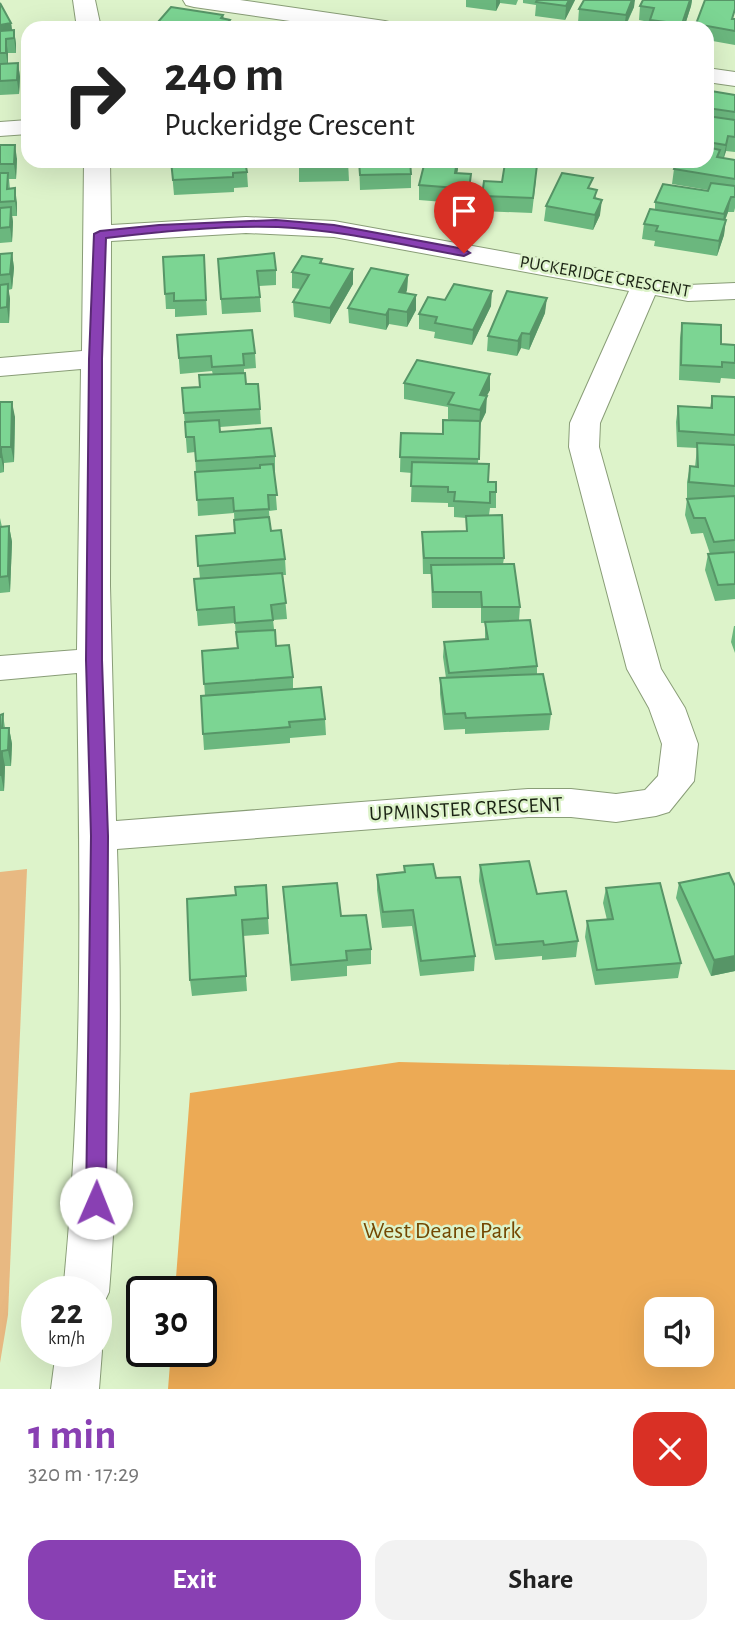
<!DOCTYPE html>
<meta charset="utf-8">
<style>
body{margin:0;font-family:"Alegreya Sans",sans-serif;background:#f2f2f2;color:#222;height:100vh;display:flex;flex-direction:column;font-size:26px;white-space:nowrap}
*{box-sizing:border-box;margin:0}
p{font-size:23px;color:#767676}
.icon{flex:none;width:38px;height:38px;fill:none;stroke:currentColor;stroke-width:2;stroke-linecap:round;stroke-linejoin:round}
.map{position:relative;height:1389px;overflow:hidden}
.panel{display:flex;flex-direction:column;background:#fff;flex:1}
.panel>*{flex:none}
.top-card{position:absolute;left:21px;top:21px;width:693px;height:147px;border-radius:21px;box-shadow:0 7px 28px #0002;background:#fff;color:#222;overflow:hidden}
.tools{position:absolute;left:644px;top:1297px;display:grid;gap:14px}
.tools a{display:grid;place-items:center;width:70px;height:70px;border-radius:14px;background:#fff;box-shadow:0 7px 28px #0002;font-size:35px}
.speed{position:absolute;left:21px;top:1276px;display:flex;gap:14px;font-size:35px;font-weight:700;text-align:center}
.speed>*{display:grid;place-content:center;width:91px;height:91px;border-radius:50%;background:#fff;box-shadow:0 7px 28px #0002;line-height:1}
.speed small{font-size:18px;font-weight:400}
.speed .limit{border:4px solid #111;border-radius:10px;background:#fff;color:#111}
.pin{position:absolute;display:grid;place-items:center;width:60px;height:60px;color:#fff;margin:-72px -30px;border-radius:50% 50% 50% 0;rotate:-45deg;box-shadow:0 0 7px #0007}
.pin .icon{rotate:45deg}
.me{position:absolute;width:77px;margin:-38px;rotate:1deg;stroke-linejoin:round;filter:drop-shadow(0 0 5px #0008)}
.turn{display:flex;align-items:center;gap:24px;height:147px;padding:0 28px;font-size:32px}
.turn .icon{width:91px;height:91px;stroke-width:2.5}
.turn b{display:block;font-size:49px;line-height:60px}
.round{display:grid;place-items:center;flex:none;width:74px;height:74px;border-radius:21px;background:#f2f2f2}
.head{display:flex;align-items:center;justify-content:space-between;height:119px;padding:0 28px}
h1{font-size:42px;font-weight:700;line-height:52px;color:#8940b3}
.action{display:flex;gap:14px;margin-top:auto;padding:14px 28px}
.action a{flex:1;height:80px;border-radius:21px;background:#8940b3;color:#fff;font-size:28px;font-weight:700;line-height:80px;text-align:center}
.action a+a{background:#f2f2f2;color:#222}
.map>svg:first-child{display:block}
</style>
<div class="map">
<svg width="735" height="1389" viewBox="0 0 735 1389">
<rect width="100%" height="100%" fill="#ddf3ca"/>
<path fill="#e8b982" d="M27,869L8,1315L0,1363V872Z"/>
<path fill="#ecaa55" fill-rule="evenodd" d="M399,1062L735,1070V1389H168L171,1351H201V1292L175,1291L190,1093ZM656,1309H702V1354H656Z"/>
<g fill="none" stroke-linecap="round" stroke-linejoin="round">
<defs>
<g id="street">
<path d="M73,0H95L101,28H77Z"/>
<path d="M183,0H240L385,21L393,23L397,28H338L194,7L186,5Z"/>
<path d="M707,68L735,72V86L707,82Z"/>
<path d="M28,120V134L0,136V122Z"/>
<path d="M84,161H110L111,225L246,217L334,221L688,285L735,283V299L688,301L655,295L600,423L599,447L661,669L685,708L698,744L694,781L669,812L656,816L616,822L571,817H528L117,849C122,997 121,1144 109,1292L102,1307L96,1309V1292H63C84,1086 80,880 77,673L0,680V656L77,650L81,369L0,376V358L82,351ZM246,233L334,237L629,291L570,423L569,447L627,669L649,708L662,744L658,776L645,790L616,794L571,789H528L116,821L110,586L111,241Z"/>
<path d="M96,1337L102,1351L99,1389H51L56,1351H96Z"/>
</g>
</defs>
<use href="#street" stroke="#899d77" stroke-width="2"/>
<use href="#street" fill="#fff" fill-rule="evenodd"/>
</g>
<g fill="#6bb77e">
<path d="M466,0H518L516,5L500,3L496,11L466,7Z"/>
<path d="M523,0H575L565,20L535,16L536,5L523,3Z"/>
<path d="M643,0H692L691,6L684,28H649V22L639,20L640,6Z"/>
<path d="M0,3L11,23L12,30H14L16,44V53H8V63H18L20,77L19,94L0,95Z"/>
<path d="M634,7L625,28L578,23L579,9Z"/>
<path d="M223,15L224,19L230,20L231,28H158V22Z"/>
<path d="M735,19V45L707,40V28H696V24Z"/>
<path d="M707,94L735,95V152L726,151L724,158L735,160V208L734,212H728L725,220L724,235L717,256L654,246L655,241L642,239L644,224L655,209V202L708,191V190L672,184L674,169L707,161Z"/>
<path d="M0,145L17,159L16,179H9L10,189L17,203V216H12L13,222L12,242L0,243Z"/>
<path d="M171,161L247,172L248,187L234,188V192L174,195Z"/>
<path d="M299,161H348L349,181L299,182Z"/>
<path d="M359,161L411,174V188L360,190Z"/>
<path d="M458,169L457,173L471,174V189L468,204L419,200V185Z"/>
<path d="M536,180L532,213L481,211L482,196Z"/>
<path d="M592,189L597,199L600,215L593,230L544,221L546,206Z"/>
<path d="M12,253L14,268L12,289L8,290L10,299L9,323H0V254Z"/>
<path d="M204,255L207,315L175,317V309H166L163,257Z"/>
<path d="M218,259L276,270V285L259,286L261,312L222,314Z"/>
<path d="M322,259V263L353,269V284L330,324L294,317L293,302L301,289L292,288V272Z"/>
<path d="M408,275L407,290L406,293L416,310L407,327L389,324L386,330L349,323L348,308Z"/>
<path d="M445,300L491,306L472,345L434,338L435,332L419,329V314Z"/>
<path d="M545,313L529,350L521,348L517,356L487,351L488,336Z"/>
<path d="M682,323L721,344L735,345V379L721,378L720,383L679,380L680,338Z"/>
<path d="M177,335L255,353L256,368L244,369V373L246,384L260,409L261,424L220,427V432L275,456V471H274L277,510L269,511L270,525L271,531L285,559L286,575H283L287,619L273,620L276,646L293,677V689L325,719L326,735L290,738V743L204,750L203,734L205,696L202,651L237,648L235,623L198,626L194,579H200L196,536L235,533L234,513L198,516L195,452L187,453L184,413L200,387L213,375L212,371L180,374Z"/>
<path d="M404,383L490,390L486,396V412L480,425L478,464L488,482L496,492V508H490L489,515L504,558L503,564L520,607L519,620L537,666V674L551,714L549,730L465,734V729L444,730L440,694V678H446L443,657L444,642L485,639V623H481V608H432L431,574H423L422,532L466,531V518L454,517V507H448V503L411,502L412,473L400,472L401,433L443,434L452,420L448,419V407L404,399Z"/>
<path d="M712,396L735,397V599L715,601L705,570L708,554H710L703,533L691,534L685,515L687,499H693L687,498V482L690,466L695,467L697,448L677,447L676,422L678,406L710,408Z"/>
<path d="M0,402L15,417L14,462L4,463V472L0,473Z"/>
<path d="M0,518L2,527L9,526L12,542L10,592L0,593Z"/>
<path d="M734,626H735V653L731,642Z"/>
<path d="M3,714L5,728H9L12,744L11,766H5L4,791H0V715Z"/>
<path d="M480,865L578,941L576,957L542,960V956L495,960L479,881Z"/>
<path d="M404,866L436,878L475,956L474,971L420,976L412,926L382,928L377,890V875L404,872Z"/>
<path d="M679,883L735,886V971L711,976L676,898Z"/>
<path d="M266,885L269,934L243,936L247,991L192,996L190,980L236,895Z"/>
<path d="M283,887L341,916L371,949V964L347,966V976L291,981Z"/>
<path d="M606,888L681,963L678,978L595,985L585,937L587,921L607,920L603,903Z"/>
</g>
<g fill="#579567">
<path d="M496,0H500V3L496,11Z"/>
<path d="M569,0H575L565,20L566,6Z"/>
<path d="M632,0H635L634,7L624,28L626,15Z"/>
<path d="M690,0H692L691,6L684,28H682Z"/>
<path d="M223,15L224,28L230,20L231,28H221V18Z"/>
<path d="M11,23L13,37L0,39V25Z"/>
<path d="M14,30L16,44V53L14,38Z"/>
<path d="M6,39L8,53V67L6,53Z"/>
<path d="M18,63L20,77L19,94L17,80Z"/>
<path d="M728,136L726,151L723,159L726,145Z"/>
<path d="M15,145L17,159L16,179L14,164Z"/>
<path d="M457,161H458V169L454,188L455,173Z"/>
<path d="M471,174V189L468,204L469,189Z"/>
<path d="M15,188L17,203V216L15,201Z"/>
<path d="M731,197L728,212L722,229L724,214Z"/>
<path d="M602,200L600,215L593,230L595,215Z"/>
<path d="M11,207L13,222L12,242L10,227Z"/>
<path d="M726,220L724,235L717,256L719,241Z"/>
<path d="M12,253L14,268L12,289L10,274Z"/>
<path d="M353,269V284L330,324V308Z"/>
<path d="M408,275L407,290L399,307V292Z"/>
<path d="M8,284L10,299L9,323L7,307Z"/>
<path d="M492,291L491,306L472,345L473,330Z"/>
<path d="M416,295V310L407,327V312Z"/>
<path d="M547,298L545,313L529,350L530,334Z"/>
<path d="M389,309V324L386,330V315Z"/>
<path d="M522,333L521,348L517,356L518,341Z"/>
<path d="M490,374V390L479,411L480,395Z"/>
<path d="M487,396L486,412L479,426L480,410Z"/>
<path d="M12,402L15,417L14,462L11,447Z"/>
<path d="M1,447L4,463V472L1,457Z"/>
<path d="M9,526L12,542L10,592L8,576Z"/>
<path d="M9,728L12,744L11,766L8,750Z"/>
<path d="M2,751L5,766L4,791L1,775Z"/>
<path d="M735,956V971L711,976L714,960Z"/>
</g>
<g fill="#7cd593" stroke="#579567" stroke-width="2">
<path d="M537,0H569L566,6L536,2Z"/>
<path d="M584,0H632L626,15L579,9Z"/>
<path d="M643,0H690L682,24L650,20L654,8L640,6Z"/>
<path d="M705,0H735V9L732,19H735V31L696,24Z"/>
<path d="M0,3L11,23L0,25Z"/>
<path d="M171,7L223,15L221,18L230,20L224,28H200L158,22Z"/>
<path d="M14,30V38L6,39V53H0V31Z"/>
<path d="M18,63L17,80L0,81V64Z"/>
<path d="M711,91L735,95V112L707,108V94H710Z"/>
<path d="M707,116L735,120V137L728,136L726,145L707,142Z"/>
<path d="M0,145H15L14,164H0Z"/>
<path d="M707,147L720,150L717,157L735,160V179L674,169L677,161H707Z"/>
<path d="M171,161H245L247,172L233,173V177L173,180Z"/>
<path d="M299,161H348L349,166L299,167Z"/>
<path d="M359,161H410L411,174L360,175Z"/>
<path d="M425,161H457L455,173L471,174L469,189L419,185Z"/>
<path d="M505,163L537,165L533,198L482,196L484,181L502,182Z"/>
<path d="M0,173H8L7,189L15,188V201L0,202Z"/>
<path d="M562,173L593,178L588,188L597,190L594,198L602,200L595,215L546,206Z"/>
<path d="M711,183L735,186V197H731L724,214L655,202L663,184L708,191Z"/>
<path d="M11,207L10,227L0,228V208Z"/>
<path d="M650,209L726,220L719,241L656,231L658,226L644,224Z"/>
<path d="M12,253L10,274L0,275V254Z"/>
<path d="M274,253L276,270L257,271L260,297L221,299L218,259Z"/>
<path d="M204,255L206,300L174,301V293L165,294L163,257Z"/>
<path d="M302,256L322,259L320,263L353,269L330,308L293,302L309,275L292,272Z"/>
<path d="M371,268L408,275L399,292L416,295L407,312L389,309L386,315L348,308Z"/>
<path d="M8,284L7,307L0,308V285Z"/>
<path d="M454,284L492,291L473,330L435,323L437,317L419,314L428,297L445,300Z"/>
<path d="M507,291L547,298L530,334L522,333L518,341L488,336Z"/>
<path d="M682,323L721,325V344L735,345V363L722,362V367L681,365Z"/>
<path d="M252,330L255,353L243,354L244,365L212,367L211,356L179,358L177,335Z"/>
<path d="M417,360L490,374L480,395L487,396L480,410L448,404L454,393L404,383Z"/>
<path d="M245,373L246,384H258L260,409L184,413L182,388L200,387L199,375Z"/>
<path d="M712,396L735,397V435L679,431L678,406L712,408Z"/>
<path d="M0,402H12L11,447H1V457H0Z"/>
<path d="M219,420L220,432L271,428L275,456L196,461L194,437H186L185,422Z"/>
<path d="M443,420L480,421L479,459L400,457L401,433L443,434Z"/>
<path d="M697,443L735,445V486L689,482L690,466L698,467Z"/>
<path d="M412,462L489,464L488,482H496V492H490V503L454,501L455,492H448V487L411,486Z"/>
<path d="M273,464L277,495H268L269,509L234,511L233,498L197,500L195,472L260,468V465Z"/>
<path d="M735,496V540L714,542L705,518H694L687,499Z"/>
<path d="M502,515L504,558H424L422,532L467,531L466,516Z"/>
<path d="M269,517L271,531L281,530L285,559L198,566L196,536L235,533L234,520Z"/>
<path d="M9,526L8,576L0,577V527Z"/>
<path d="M735,552V584L718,585L708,554Z"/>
<path d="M514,564L520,607H482L481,592H433L431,565Z"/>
<path d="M282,573L286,603L271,605L273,620L235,623L234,607L197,610L194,579Z"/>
<path d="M530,620L537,666L449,673L444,642L488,639L485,622Z"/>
<path d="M275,630L276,646L289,645L293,677L204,684L202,651L238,648L236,632Z"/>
<path d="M543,674L551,714L466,718L465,713L445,714L440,678Z"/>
<path d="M321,687L325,719L289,722L290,727L203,734L201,696Z"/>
<path d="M3,714L2,728H9L8,750L2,751L1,775H0V715Z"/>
<path d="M529,861L537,894L566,891L578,941L544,945L543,941L496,945L480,865Z"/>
<path d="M433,864L436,878L460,877L475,956L421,961L413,910L383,912L377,875L405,872L404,866Z"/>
<path d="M729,873L735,886V956L714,960L679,883Z"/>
<path d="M337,883L341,916L366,915L371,949L346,951L347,960L291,965L283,887Z"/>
<path d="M660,883L681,963L597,970L587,921L613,919L606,888Z"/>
<path d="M266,885L268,918L242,920L246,976L190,980L187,899L236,895L235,887Z"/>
</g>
<path fill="#8940b3" stroke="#592a74" stroke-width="2" d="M276,220L334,225L464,249L470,253L464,256C402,245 340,230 278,227C221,225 162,231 106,238L102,359V660L108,836L106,1203L103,1210L96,1212L89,1210L86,1203L91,836L86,660L89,359L94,234L100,231L159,225Z"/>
<g text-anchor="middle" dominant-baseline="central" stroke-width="5" stroke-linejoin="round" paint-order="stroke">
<g font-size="18" fill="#1c2415" stroke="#ddf3ca">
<text transform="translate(605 277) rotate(10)">PUCKERIDGE CRESCENT</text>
</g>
<g font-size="21" fill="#1c2415" stroke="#ddf3ca">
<text transform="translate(466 809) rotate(-3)">UPMINSTER CRESCENT</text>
</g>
<g font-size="24" fill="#734802" stroke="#ddf3ca">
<text x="442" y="1231">West Deane Park</text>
</g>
</g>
</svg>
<div class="tools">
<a><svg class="icon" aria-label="sound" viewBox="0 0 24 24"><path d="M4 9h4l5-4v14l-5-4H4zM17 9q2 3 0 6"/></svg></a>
</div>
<div class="speed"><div>22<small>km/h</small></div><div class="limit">30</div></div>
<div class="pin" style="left:464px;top:253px;background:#d93025"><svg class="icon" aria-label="arrive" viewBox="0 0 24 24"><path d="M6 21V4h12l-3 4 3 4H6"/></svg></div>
<svg class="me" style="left:96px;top:1203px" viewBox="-20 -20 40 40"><circle r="19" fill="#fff"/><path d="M0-13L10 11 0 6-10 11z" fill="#8940b3"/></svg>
<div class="top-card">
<div class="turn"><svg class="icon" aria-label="right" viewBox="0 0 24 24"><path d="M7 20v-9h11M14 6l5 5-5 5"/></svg><div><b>240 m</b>Puckeridge Crescent</div></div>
</div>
</div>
<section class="panel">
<div class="head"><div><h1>1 min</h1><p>320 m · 17:29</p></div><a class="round" style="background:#d93025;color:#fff"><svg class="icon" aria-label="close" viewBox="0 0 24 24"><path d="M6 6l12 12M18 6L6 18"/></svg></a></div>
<div class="action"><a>Exit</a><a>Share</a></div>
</section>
